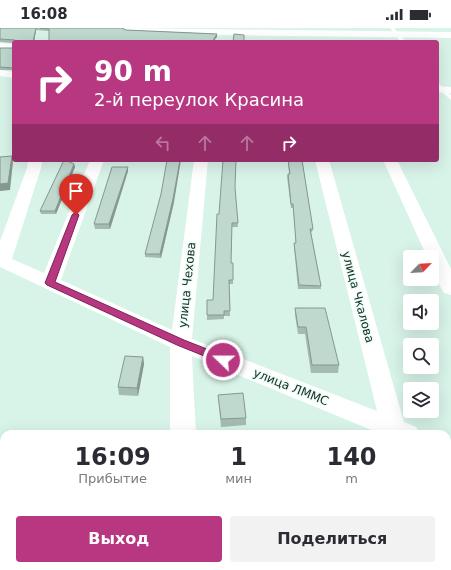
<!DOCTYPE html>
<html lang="ru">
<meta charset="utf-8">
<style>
body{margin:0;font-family:"DejaVu Sans",sans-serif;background:#f2f2f3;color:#2b2b33;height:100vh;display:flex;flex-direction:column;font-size:15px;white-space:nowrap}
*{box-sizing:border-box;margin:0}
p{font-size:13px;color:#7c7c81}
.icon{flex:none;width:22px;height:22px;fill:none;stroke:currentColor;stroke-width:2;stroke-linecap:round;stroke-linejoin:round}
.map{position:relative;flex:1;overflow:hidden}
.drawer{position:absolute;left:0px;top:402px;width:451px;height:140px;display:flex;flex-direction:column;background:#fff;border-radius:12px 12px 0 0;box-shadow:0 4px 16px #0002}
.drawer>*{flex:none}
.top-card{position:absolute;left:12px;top:12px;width:427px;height:122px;border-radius:4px;box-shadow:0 4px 16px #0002;background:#b83781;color:#fff;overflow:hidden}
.needle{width:26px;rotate:65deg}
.buttons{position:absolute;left:403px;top:222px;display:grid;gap:8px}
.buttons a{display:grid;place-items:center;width:36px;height:36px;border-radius:4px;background:#fff;box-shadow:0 4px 16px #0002;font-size:20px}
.pin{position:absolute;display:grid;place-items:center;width:34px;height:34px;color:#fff;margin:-41px -17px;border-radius:50% 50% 50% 0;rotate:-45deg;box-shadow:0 0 4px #0007}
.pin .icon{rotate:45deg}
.me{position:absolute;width:44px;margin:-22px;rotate:292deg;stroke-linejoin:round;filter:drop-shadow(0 0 3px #0008)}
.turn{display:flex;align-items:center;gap:14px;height:84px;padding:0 16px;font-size:18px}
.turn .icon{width:52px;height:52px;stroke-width:2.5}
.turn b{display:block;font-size:28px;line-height:34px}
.lanes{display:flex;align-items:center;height:38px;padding:0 16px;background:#0003;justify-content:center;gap:20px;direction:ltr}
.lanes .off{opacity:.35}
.eta{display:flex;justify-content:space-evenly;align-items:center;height:68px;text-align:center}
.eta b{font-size:24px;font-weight:600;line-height:28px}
.primary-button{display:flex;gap:8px;margin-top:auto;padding:8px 16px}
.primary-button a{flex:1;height:46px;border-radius:4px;background:#b83781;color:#fff;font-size:16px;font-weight:600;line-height:46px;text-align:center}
.primary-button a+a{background:#f2f2f3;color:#2b2b33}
.status{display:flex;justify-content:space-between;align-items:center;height:28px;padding:0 20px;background:#fff;direction:ltr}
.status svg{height:11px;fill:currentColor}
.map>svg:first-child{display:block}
</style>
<div class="status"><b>16:08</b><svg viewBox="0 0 49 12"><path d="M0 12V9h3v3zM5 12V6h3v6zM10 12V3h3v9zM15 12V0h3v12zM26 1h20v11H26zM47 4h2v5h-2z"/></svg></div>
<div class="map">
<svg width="451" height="542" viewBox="0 0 451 542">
<rect width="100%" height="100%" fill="#d8f3e8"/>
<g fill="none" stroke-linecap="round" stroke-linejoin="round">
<g fill="#fff" fill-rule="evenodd">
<path d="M390,0H394L406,14H401Z"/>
<path d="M437,54L451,67V72L437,59Z"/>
</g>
<g fill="#fff" fill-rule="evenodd">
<path d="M121,0L451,4V10L216,7L126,3Z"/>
<path d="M0,15L14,16V22L0,21Z"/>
<path d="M0,42L14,44V50L0,48Z"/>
<path d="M437,58L451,59V65L437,64Z"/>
<path d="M28,132H42L41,140L12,231L44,245L90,132H104L61,252L172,302L194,132H208L192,311L377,383L315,132H329L404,394L416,399L420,406H381L192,328L196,406H170V319L0,239V213L27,140Z"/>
<path d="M383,132H397L451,241V267L444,265C437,254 432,242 432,229H427Z"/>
<path d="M447,414L451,416V438L447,437Z"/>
<path d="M447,524L451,526V542H431L430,538H447Z"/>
<rect x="172" y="538" width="30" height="4"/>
</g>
</g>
<g fill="#a4bbb1">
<path d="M0,0H122L126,2L217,6V9L49,3L36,2L34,14H14V15L0,14Z"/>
<rect x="0" y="20" width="14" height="22"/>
<path d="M288,132H302L313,201L312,204H311L321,258V261H298L294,218V215H296L293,180H291L287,149L288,146H289Z"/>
<path d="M74,136L75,139L56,186H41L40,183Z"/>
<path d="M128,139V143L110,201H95L94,196Z"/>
<path d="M235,160L238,199H232L231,235H233V256H229L230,288H224V291L207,292V272H213L219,186Z"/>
<path d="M174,174L161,230L145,229V226Z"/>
<path d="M295,280L339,337L338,345H311L305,306H298L295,287Z"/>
<path d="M143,329L144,336L138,368L119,367L118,359Z"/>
<path d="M218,367L246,390V397L221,399Z"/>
<path d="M366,538H401L402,542H367Z"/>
</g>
<g fill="#869890">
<path d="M36,0V2L34,14H33Z"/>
<path d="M217,6V9L213,14H212Z"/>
<path d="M12,128L13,134L10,162L0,163V156Z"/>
<path d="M180,132H181L174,174L161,230L160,226Z"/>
<path d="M74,136L75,139L56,186L55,183Z"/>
<path d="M128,139V143L110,201L109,196Z"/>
<path d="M143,329L144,336L138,368L137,360Z"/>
</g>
<g fill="#bfd9ce" stroke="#869890">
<path d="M0,0H36L33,14H15V12L0,11Z"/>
<path d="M40,0H122L126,2L217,6L212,14H49V1Z"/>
<path d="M234,6L244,7V14H233Z"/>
<path d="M0,20H14V40L0,39Z"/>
<path d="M12,128L8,155L0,156V129Z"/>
<path d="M64,132H65L74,136L55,183H40Z"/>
<path d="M167,132H180L173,171L160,226H145L161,166Z"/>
<path d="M223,132H236L235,159L238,195H232L231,235H233V252H229L230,283H224V287H207V272H213L217,186H219Z"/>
<path d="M288,132H302L313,201H310L321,258L299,257L294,215H296L293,176H291L288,146H290Z"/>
<path d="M112,139H128L109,196H94Z"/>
<path d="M295,280H325L339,337H312L306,299H298Z"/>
<path d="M125,328L143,329L137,360L118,359Z"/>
<path d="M243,365L246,390L221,391L218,367Z"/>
<path d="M370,538H401L402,542H371Z"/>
</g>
<path fill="#b83781" stroke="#782454" d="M76,184L79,187L55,254L184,312L227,329L228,332L227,334H219L177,317L47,257L45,255L72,187Z"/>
<g text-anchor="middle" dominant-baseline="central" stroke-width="3" stroke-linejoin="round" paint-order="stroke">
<g font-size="12" fill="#232d29" stroke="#e9fff6">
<text transform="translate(187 257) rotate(-84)">улица Чехова</text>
<text transform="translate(358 269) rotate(75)">улица Чкалова</text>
<text transform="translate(291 359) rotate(22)">улица ЛММС</text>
</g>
</g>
</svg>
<div class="buttons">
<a><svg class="needle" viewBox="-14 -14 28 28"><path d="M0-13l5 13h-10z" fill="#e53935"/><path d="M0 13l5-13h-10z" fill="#7c7c81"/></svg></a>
<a><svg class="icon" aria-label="sound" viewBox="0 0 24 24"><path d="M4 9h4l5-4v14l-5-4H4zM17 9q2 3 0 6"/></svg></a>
<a><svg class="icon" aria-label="search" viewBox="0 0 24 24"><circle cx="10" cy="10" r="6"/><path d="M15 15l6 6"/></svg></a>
<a><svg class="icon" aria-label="layers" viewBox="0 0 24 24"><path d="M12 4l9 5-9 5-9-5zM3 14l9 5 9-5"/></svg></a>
</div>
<div class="pin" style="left:76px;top:187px;background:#d93025"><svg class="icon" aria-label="arrive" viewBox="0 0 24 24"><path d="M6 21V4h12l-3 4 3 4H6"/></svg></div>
<svg class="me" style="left:223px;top:332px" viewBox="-20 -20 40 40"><circle r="17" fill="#b83781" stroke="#fff" stroke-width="3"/><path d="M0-11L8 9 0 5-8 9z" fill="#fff"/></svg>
<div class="top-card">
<div class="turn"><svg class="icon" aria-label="right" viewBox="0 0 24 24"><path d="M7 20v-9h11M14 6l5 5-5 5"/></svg><div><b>90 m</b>2-й переулок Красина</div></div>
<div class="lanes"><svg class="icon off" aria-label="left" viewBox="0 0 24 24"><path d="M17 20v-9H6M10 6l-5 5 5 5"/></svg><svg class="icon off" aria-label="ahead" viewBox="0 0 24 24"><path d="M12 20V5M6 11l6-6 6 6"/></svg><svg class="icon off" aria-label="ahead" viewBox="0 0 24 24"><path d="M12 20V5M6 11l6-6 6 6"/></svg><svg class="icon" aria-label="right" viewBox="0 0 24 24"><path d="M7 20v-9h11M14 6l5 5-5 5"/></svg></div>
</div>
<section class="drawer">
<div class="eta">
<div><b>16:09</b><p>Прибытие</p></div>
<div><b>1</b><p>мин</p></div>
<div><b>140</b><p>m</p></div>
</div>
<div class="primary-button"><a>Выход</a><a>Поделиться</a></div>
</section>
</div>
